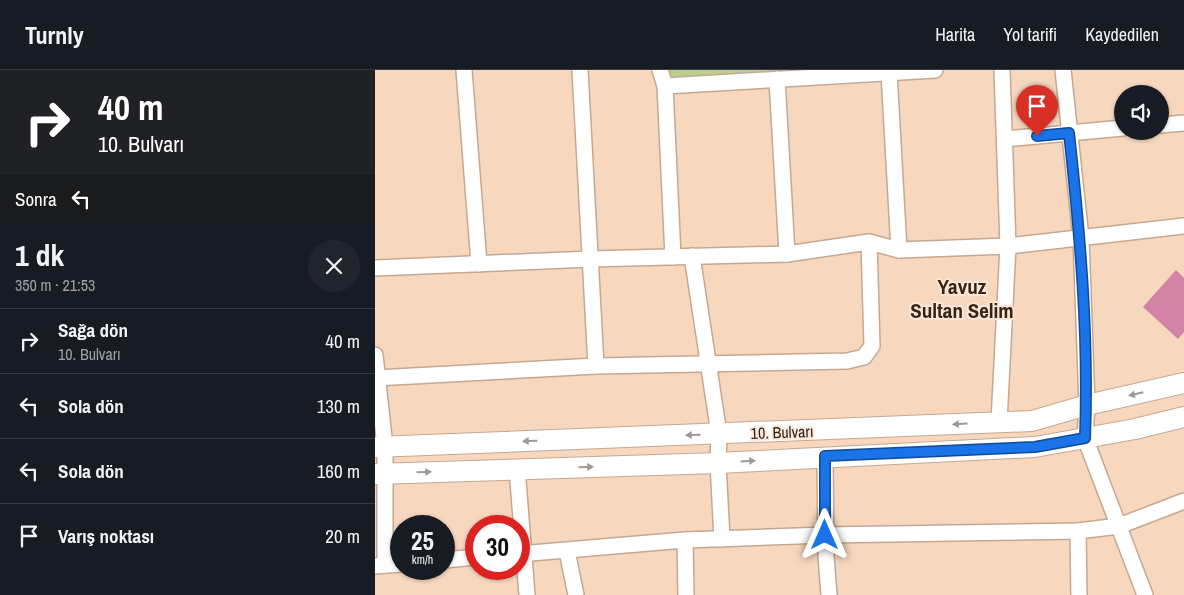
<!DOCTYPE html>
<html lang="tr">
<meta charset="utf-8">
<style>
body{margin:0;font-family:"Archivo Narrow",sans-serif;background:#20242c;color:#f1f3f6;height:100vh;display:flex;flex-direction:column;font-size:19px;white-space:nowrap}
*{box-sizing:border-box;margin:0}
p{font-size:16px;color:#9ea1a6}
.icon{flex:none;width:28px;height:28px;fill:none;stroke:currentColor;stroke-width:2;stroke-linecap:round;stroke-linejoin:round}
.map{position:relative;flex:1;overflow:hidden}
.sheet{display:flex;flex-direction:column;background:#171b24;width:375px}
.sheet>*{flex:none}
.top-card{background:#202124;color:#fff;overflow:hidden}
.controls{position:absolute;left:739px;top:15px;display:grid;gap:10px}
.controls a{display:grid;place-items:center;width:55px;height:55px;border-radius:50%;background:#171b24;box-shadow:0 1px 4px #0004;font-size:25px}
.speed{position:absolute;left:15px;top:445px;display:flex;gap:10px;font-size:25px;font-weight:700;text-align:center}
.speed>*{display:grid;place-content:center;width:65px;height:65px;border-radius:50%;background:#171b24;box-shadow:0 1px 4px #0004;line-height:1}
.speed small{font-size:12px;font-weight:400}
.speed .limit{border:8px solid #d22;background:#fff;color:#111}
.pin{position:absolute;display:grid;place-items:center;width:42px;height:42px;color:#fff;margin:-51px -21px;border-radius:50% 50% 50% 0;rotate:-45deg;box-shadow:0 0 5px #0007}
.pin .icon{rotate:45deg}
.me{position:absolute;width:55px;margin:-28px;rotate:0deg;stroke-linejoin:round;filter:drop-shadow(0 0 4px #0008)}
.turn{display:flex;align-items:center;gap:18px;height:105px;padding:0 15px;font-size:22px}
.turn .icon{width:65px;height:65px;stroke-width:2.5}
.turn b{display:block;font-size:35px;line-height:42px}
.then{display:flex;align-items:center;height:48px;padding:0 15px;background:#0003;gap:10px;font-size:19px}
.round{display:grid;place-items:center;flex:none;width:52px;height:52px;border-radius:26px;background:#20242c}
.overview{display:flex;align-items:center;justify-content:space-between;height:85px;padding:0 15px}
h1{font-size:30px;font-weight:700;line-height:38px}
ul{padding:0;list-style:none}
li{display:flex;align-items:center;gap:15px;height:65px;padding:0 15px;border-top:1px solid #363941}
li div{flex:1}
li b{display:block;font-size:19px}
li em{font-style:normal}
header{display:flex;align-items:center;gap:30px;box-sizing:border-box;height:70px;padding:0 25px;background:#171b24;border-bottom:1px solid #363941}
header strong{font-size:24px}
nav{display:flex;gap:28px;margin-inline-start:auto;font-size:18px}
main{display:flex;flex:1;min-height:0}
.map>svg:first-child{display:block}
</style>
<header>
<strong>Turnly</strong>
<nav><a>Harita</a><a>Yol tarifi</a><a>Kaydedilen</a></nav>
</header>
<main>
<section class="sheet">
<div class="top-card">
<div class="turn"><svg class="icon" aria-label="right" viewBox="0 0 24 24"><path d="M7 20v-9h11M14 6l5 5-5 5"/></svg><div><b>40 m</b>10. Bulvarı</div></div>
<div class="then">Sonra<svg class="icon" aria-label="left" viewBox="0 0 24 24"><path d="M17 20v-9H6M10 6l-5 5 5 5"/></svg></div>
</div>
<div class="overview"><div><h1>1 dk</h1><p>350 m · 21:53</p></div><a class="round"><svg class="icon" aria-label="close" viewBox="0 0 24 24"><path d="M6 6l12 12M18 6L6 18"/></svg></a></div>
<ul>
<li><svg class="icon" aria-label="right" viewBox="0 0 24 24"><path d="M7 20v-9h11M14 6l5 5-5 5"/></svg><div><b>Sağa dön</b><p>10. Bulvarı</p></div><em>40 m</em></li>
<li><svg class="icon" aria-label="left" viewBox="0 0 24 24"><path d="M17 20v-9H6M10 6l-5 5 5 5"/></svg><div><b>Sola dön</b></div><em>130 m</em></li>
<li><svg class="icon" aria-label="left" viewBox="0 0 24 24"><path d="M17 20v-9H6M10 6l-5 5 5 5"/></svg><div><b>Sola dön</b></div><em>160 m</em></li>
<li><svg class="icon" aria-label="arrive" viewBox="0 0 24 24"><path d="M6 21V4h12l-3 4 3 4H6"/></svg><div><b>Varış noktası</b></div><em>20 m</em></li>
</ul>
</section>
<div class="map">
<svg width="809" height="525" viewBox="0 0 809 525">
<rect width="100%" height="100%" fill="#f7d8bf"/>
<path fill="#bad08d" d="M292,0H420V3L295,9Z"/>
<path fill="#d383a6" d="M801,200L809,208V262L803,269L768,237Z"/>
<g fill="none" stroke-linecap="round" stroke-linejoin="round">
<defs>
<g id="minor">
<path d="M89,0L104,194"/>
<path d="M205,0L221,296"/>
<path d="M285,0L290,16L298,187"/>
<path d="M688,0L706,168L712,335L710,368L770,525"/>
<path d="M514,3L524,180"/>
<path d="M402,9L412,184"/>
<path d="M290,16L560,0"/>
<path d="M785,55L809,53"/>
<path d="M630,69L748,58"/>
<path d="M317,186L344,364L343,393L347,469"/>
<path d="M0,198L216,189L412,184L494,172L524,180L633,176L809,156"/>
<path d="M0,285L10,377V495"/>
<path d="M0,308L221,296L472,291L489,287L497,276L494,172"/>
<path d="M624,352L633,176L627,0"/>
<path d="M450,386L451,486L454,525"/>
<path d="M142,398L152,525"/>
<path d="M310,470L311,525"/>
<path d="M192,481L201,525"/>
<path d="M144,484L310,470L450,465L703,461"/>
<path d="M69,490L101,487"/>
<path d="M0,496L26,494"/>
<path d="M704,525L703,461L744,456L809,431"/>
</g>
<g id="secondary">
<path d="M0,377L657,351L712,335L809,313"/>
<path d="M0,404L343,393L660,377L760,359L809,347"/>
</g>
</defs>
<use href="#minor" stroke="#c6a891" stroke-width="18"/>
<use href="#secondary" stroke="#c6a891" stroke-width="22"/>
<use href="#minor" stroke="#fff" stroke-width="15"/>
<use href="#secondary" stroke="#fff" stroke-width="20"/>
</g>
<defs><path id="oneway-solid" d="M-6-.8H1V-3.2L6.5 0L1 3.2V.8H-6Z" transform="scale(1.25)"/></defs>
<g fill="#a09a96">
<use href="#oneway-solid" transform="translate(761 324) rotate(167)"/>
<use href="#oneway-solid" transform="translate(585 354) rotate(177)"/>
<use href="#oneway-solid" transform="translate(318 365) rotate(178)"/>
<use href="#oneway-solid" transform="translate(155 371) rotate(178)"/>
<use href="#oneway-solid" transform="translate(373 391) rotate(-3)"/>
<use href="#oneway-solid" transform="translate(211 397) rotate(-2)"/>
<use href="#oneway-solid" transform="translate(49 402) rotate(-2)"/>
</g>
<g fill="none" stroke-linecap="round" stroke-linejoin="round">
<defs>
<path id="route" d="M450,465V386L660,377L710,368C714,266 705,164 694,63L662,66"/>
</defs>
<use href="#route" stroke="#114b97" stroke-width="12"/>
<use href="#route" stroke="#1a73e8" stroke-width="9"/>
</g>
<g text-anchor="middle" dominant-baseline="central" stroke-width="4" stroke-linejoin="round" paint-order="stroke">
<g font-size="16" fill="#2b1f16" stroke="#fae7d9">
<text transform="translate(407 362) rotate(-2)">10. Bulvarı</text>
</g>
<g font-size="21" font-weight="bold" fill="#3a2310" stroke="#fae7d9">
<text x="587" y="216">Yavuz<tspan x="587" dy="24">Sultan Selim</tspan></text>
</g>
</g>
</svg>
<div class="controls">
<a><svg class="icon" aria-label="sound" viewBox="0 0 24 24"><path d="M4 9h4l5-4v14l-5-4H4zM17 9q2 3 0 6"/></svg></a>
</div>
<div class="speed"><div>25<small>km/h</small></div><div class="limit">30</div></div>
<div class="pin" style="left:662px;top:66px;background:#d93025"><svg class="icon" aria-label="arrive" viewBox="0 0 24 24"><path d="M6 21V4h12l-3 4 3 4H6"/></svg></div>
<svg class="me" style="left:450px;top:465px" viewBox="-20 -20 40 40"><path d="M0-17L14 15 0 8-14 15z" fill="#1a73e8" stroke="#fff" stroke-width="4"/></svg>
</div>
</main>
